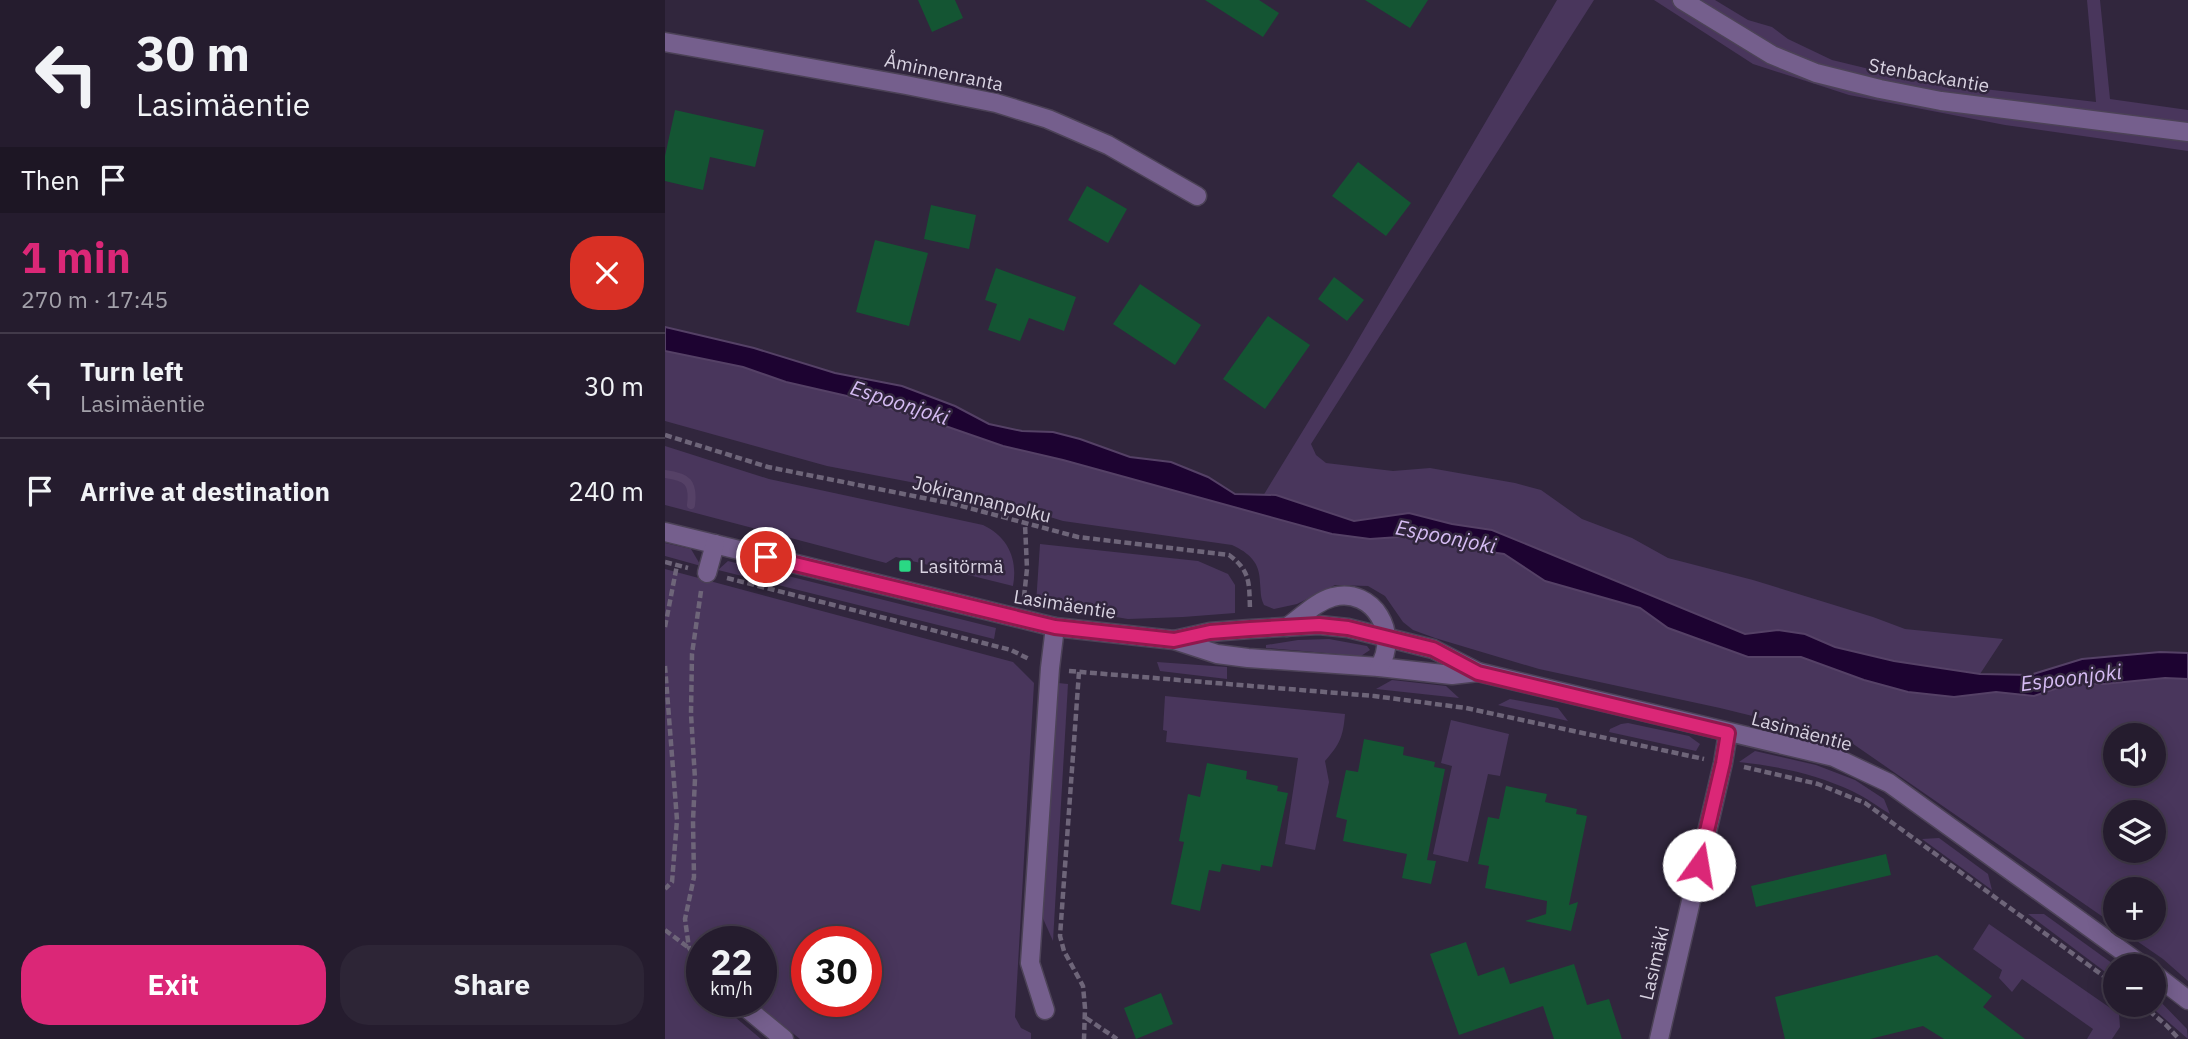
<!DOCTYPE html>
<meta charset="utf-8">
<style>
body{margin:0;font-family:"IBM Plex Sans",sans-serif;background:#2d2536;color:#f1f3f6;height:100vh;display:flex;flex-direction:column;font-size:26px;white-space:nowrap}
*{box-sizing:border-box;margin:0}
p{font-size:23px;color:#a3a1aa}
.icon{flex:none;width:38px;height:38px;fill:none;stroke:currentColor;stroke-width:2;stroke-linecap:round;stroke-linejoin:round}
.map{position:relative;flex:1;overflow:hidden}
.panel{display:flex;flex-direction:column;background:#251c2e;width:665px}
.panel>*{flex:none}
.top-card{background:#251c2e;color:#f1f3f6;overflow:hidden}
.buttons{position:absolute;left:1438px;top:723px;display:grid;gap:14px}
.buttons a{display:grid;place-items:center;width:63px;height:63px;border-radius:50%;background:#251c2e;box-shadow:0 4px 18px #0003,0 0 0 2px #423a4a;font-size:35px}
.speed{position:absolute;left:21px;top:926px;display:flex;gap:14px;font-size:35px;font-weight:700;text-align:center}
.speed>*{display:grid;place-content:center;width:91px;height:91px;border-radius:50%;background:#251c2e;box-shadow:0 4px 18px #0003,0 0 0 2px #423a4a;line-height:1}
.speed small{font-size:18px;font-weight:400}
.speed .limit{border:10px solid #d22;background:#fff;color:#111}
.pin{position:absolute;display:grid;place-items:center;width:60px;height:60px;color:#fff;margin:-30px;border:4px solid #fff;border-radius:50%;box-shadow:0 2px 7px #0007}
.me{position:absolute;width:77px;margin:-38px;rotate:13deg;stroke-linejoin:round;filter:drop-shadow(0 0 5px #0008)}
.turn{display:flex;align-items:center;gap:24px;height:147px;padding:0 21px;font-size:32px}
.turn .icon{width:91px;height:91px;stroke-width:2.5}
.turn b{display:block;font-size:49px;line-height:60px}
.then{display:flex;align-items:center;height:66px;padding:0 21px;background:#0003;gap:14px;font-size:26px}
.round{display:grid;place-items:center;flex:none;width:74px;height:74px;border-radius:28px;background:#2d2536}
.overview{display:flex;align-items:center;justify-content:space-between;height:119px;padding:0 21px}
h1{font-size:42px;font-weight:800;line-height:52px;color:#db2777}
.action{display:flex;gap:14px;margin-top:auto;padding:14px 21px}
.action a{flex:1;height:80px;border-radius:28px;background:#db2777;color:#fff;font-size:28px;font-weight:800;line-height:80px;text-align:center}
.action a+a{background:#2d2536;color:#f1f3f6}
ul{padding:0;list-style:none}
li{display:flex;align-items:center;gap:21px;height:105px;padding:0 21px;border-top:2px solid #423a4a}
li div{flex:1}
li b{display:block;font-size:26px}
li em{font-style:normal}
main{display:flex;flex:1;min-height:0}
.map>svg:first-child{display:block}
</style>
<main>
<section class="panel">
<div class="top-card">
<div class="turn"><svg class="icon" aria-label="left" viewBox="0 0 24 24"><path d="M17 20v-9H6M10 6l-5 5 5 5"/></svg><div><b>30 m</b>Lasimäentie</div></div>
<div class="then">Then<svg class="icon" aria-label="arrive" viewBox="0 0 24 24"><path d="M6 21V4h12l-3 4 3 4H6"/></svg></div>
</div>
<div class="overview"><div><h1>1 min</h1><p>270 m · 17:45</p></div><a class="round" style="background:#d93025;color:#fff"><svg class="icon" aria-label="close" viewBox="0 0 24 24"><path d="M6 6l12 12M18 6L6 18"/></svg></a></div>
<ul>
<li><svg class="icon" aria-label="left" viewBox="0 0 24 24"><path d="M17 20v-9H6M10 6l-5 5 5 5"/></svg><div><b>Turn left</b><p>Lasimäentie</p></div><em>30 m</em></li>
<li><svg class="icon" aria-label="arrive" viewBox="0 0 24 24"><path d="M6 21V4h12l-3 4 3 4H6"/></svg><div><b>Arrive at destination</b></div><em>240 m</em></li>
</ul>
<div class="action"><a>Exit</a><a>Share</a></div>
</section>
<div class="map">
<svg width="1523" height="1039" viewBox="0 0 1523 1039">
<rect width="100%" height="100%" fill="#31263d"/>
<g fill="#49365c" fill-rule="evenodd">
<path d="M892,0H929L646,444L651,455L661,463L728,471L765,468L850,483L876,490L917,519L967,538L1003,558L1088,580L1208,617L1240,629L1338,639L1315,674L1229,661L1169,647L1140,634L1113,630L1080,634L827,530L787,524L711,517L689,521L611,495L598,496L683,357Z"/>
<path d="M989,0H1050L1083,20L1107,27L1123,39L1167,60L1258,82L1431,102L1422,0H1435L1445,99L1523,110V151L1340,125L1184,95L1088,64Z"/>
<path d="M0,351L78,367L121,382L182,396L263,420L338,446L398,460L667,534L705,539L749,536L797,548L839,554L880,581L975,608L1003,628L1083,656L1136,657L1199,680L1243,692L1289,697L1331,692L1369,696L1407,683L1439,684L1500,678L1523,679V981L1498,959L1453,928H1489V889H1451V926L1181,739L1055,708L874,669L770,638L748,630L738,622L720,596L703,586L670,585L632,604L609,609L599,605C595,597 596,591 595,583C595,562 584,553 567,545L398,521L313,495L162,466L0,421ZM1451,735H1489V774H1451ZM1451,812H1489V850H1451Z"/>
<path d="M0,446L104,479L318,525C343,537 353,559 348,586L231,557L221,563L0,505Z"/>
<path d="M0,543L26,549L36,566L0,556Z"/>
<path d="M375,544L533,561L563,574L570,585V613L518,617L463,619L371,604Z"/>
<path d="M63,561L331,628L329,639L53,570Z"/>
<path d="M0,569L348,662L369,683L350,1017L356,1028L366,1033V1039H135L88,1001H96V942H37V969L25,976L37,988V1001H51L96,1039H0ZM142,942H201V1001H142Z"/>
<path d="M664,639L702,646L705,650L696,656L601,648V645L633,640Z"/>
<path d="M492,662L562,667V679L495,671Z"/>
<path d="M727,680L781,686L794,698L711,689Z"/>
<path d="M393,683L403,684L388,941L376,914Z"/>
<path d="M500,696L680,714C678,737 675,744 660,761L664,782L650,850L620,844L633,758L501,742L502,731L498,730Z"/>
<path d="M845,699L893,708L903,721L833,705Z"/>
<path d="M786,720L844,734L835,776L823,774L803,862L768,854L787,766L776,763Z"/>
<path d="M963,723L1024,736L1035,744L1031,751L944,732L945,729L956,724Z"/>
<path d="M1090,751L1151,765L1190,780L1219,799L1225,814C1212,806 1200,797 1187,791C1151,774 1112,766 1074,762Z"/>
<path d="M1274,838L1323,874L1327,890L1257,839Z"/>
<path d="M1363,914H1379L1451,966V980Z"/>
<path d="M1324,924L1454,1014L1455,1027L1447,1039H1422L1428,1029L1357,979L1347,992L1334,978L1337,970L1308,949Z"/>
<path d="M1489,995L1522,1029L1523,1039L1484,1005L1489,1004Z"/>
</g>
<path fill="#1d0331" stroke="#554166" stroke-width="2" d="M0,327L89,348L170,373L237,386L290,406L324,424L357,431L388,432L415,439L465,457L506,462L543,477L570,494L611,495L689,521L744,513L787,524L827,530L1080,634L1113,630L1140,634L1170,647L1229,661L1315,674L1365,675L1417,659L1495,652L1523,653V679L1500,678L1439,684L1408,683L1369,696L1331,692L1289,697L1243,692L1199,680L1136,657H1083L1003,628L975,608L880,581L839,554L797,548L749,536L705,539L667,534L398,460L338,446L263,420L182,396L121,382L78,367L0,351Z"/>
<g fill="none" stroke-linecap="round" stroke-linejoin="round">
<path stroke="#554166" stroke-width="8" d="M0,474C22,477 29,482 26,505"/>
</g>
<g fill="#145533">
<path d="M253,0H290L298,18L267,32Z"/>
<path d="M540,0H594L614,13L598,37Z"/>
<path d="M700,0H763L745,28Z"/>
<path d="M10,110L99,130L90,167L45,157L38,190L0,181V156Z"/>
<path d="M693,162L746,203L721,236L667,196Z"/>
<path d="M422,186L462,209L443,243L403,220Z"/>
<path d="M266,205L311,215L304,249L259,239Z"/>
<path d="M210,240L263,253L244,326L191,312Z"/>
<path d="M331,268L411,297L399,331L364,318L355,341L323,330L332,304L320,300Z"/>
<path d="M669,277L699,300L682,321L653,299Z"/>
<path d="M475,284L536,325L510,365L448,324Z"/>
<path d="M603,316L645,345L600,409L558,379Z"/>
<path d="M699,739L739,747L738,755L770,762L769,767L780,769L762,860L771,861L766,884L737,878L742,854L678,841L682,820L671,817L681,770L693,772Z"/>
<path d="M542,763L582,771L581,779L613,786L612,791L623,793L607,867L596,865L595,871L557,864L555,872L544,870L535,911L506,904L519,842L514,841L523,794L535,797Z"/>
<path d="M841,786L882,794L880,802L912,809L911,814L922,816L904,905L913,902L906,931L860,921L881,914L882,901L820,888L824,866L813,864L823,817L834,819Z"/>
<path d="M1221,854L1226,875L1091,907L1086,886Z"/>
<path d="M801,942L813,976L839,967L845,984L909,964L922,1005L944,999L957,1039H889L878,1006L794,1035L765,954Z"/>
<path d="M1272,955L1327,996L1318,1007L1360,1039H1279L1258,1026L1205,1039H1120L1110,997Z"/>
<path d="M496,993L508,1024L471,1039L459,1008Z"/>
</g>
<g fill="none" stroke-linecap="round" stroke-linejoin="round">
<defs>
<g id="minor">
<path d="M1017,0L1107,55L1151,73L1215,89L1276,101L1523,132"/>
<path d="M0,42L241,85L331,103L383,119L443,145L532,196"/>
<path d="M0,532L390,627L509,640L552,654L583,658L714,667L787,675L813,672"/>
<path d="M42,573L50,544"/>
<path d="M622,627C637,617 650,602 668,597C709,587 735,634 714,667"/>
<path d="M509,640L545,632L585,629L654,625L683,628L768,649L813,672L1169,757L1224,783L1478,966"/>
<path d="M1489,974L1523,1000"/>
<path d="M73,1001L119,1039"/>
<path d="M380,1010L365,963L385,668L390,627"/>
<path d="M994,1039L1058,763L1063,733"/>
</g>
</defs>
<use href="#minor" stroke="#4c4257" stroke-width="21"/>
<g stroke="#6e6579" stroke-width="4.5" stroke-dasharray="7 3.5" stroke-linecap="butt">
<path d="M0,435L103,467L289,504L413,537L564,555C586,571 584,584 585,609"/>
<path d="M0,562L23,568"/>
<path d="M62,578L346,650L364,659"/>
<path d="M36,591L27,654L26,714L30,779L28,821L29,877L20,919L24,948L37,966"/>
<path d="M359,597L362,569L360,524"/>
<path d="M0,627L12,565"/>
<path d="M0,666L12,820L7,882L0,889"/>
<path d="M404,671L709,696L801,708L1039,759"/>
<path d="M414,672L395,936L399,951L418,986L420,1008L419,1039"/>
<path d="M1079,767L1153,784L1200,803L1451,985"/>
<path d="M0,930L24,948"/>
<path d="M1476,1004L1501,1025L1514,1039"/>
<path d="M421,1018L452,1039"/>
</g>
<use href="#minor" stroke="#755f8d" stroke-width="18"/>
</g>
<g fill="none" stroke-linecap="round" stroke-linejoin="round">
<defs>
<path id="route" d="M101,557L390,627L509,640L545,632L585,629L654,625L683,628L768,649L813,673L1063,733L1058,763L1034,865"/>
</defs>
<use href="#route" stroke="#8e194d" stroke-width="18"/>
<use href="#route" stroke="#db2777" stroke-width="12"/>
</g>
<rect fill="#2ad884" stroke="#31263d" stroke-width="2.5" x="233" y="559" width="14" height="14" rx="3.5"/>
<g text-anchor="middle" dominant-baseline="central" stroke-width="5" stroke-linejoin="round" paint-order="stroke">
<g font-size="19" fill="#d8d2e1" stroke="#31263d">
<text transform="translate(279 72) rotate(12)">Åminnenranta</text>
<text transform="translate(1264 75) rotate(10)">Stenbackantie</text>
<text transform="translate(317 499) rotate(14)">Jokirannanpolku</text>
<text transform="translate(400 604) rotate(9)">Lasimäentie</text>
<text transform="translate(1137 731) rotate(15)">Lasimäentie</text>
<text transform="translate(989 963) rotate(-77)">Lasimäki</text>
</g>
<g font-size="19" fill="#d8d2e1" stroke="#31263d" text-anchor="start">
<text x="254" y="566">Lasitörmä</text>
</g>
<g font-size="21" font-style="italic" fill="#d6bcf4" stroke="#31263d">
<text transform="translate(235 402) rotate(18)">Espoonjoki</text>
<text transform="translate(781 536) rotate(11)">Espoonjoki</text>
<text transform="translate(1406 677) rotate(-7)">Espoonjoki</text>
</g>
</g>
</svg>
<div class="buttons">
<a><svg class="icon" aria-label="sound" viewBox="0 0 24 24"><path d="M4 9h4l5-4v14l-5-4H4zM17 9q2 3 0 6"/></svg></a>
<a><svg class="icon" aria-label="layers" viewBox="0 0 24 24"><path d="M12 4l9 5-9 5-9-5zM3 14l9 5 9-5"/></svg></a>
<a>+</a>
<a>−</a>
</div>
<div class="speed"><div>22<small>km/h</small></div><div class="limit">30</div></div>
<div class="pin" style="left:101px;top:557px;background:#d93025"><svg class="icon" aria-label="arrive" viewBox="0 0 24 24"><path d="M6 21V4h12l-3 4 3 4H6"/></svg></div>
<svg class="me" style="left:1034px;top:865px" viewBox="-20 -20 40 40"><circle r="19" fill="#fff"/><path d="M0-13L10 11 0 6-10 11z" fill="#db2777"/></svg>
</div>
</main>
